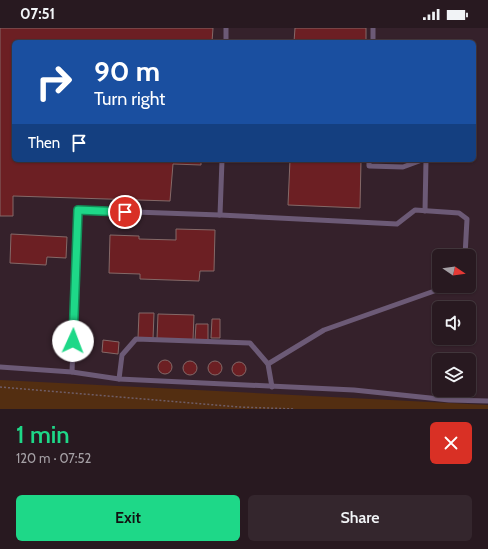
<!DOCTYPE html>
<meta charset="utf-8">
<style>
body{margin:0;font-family:Cabin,sans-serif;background:#34262d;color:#f1f3f6;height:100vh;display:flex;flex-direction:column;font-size:15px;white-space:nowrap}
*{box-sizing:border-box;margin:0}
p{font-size:13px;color:#a5a0a5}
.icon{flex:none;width:22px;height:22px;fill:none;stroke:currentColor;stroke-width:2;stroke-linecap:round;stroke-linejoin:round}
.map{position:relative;height:381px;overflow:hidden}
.sheet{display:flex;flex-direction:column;background:#281920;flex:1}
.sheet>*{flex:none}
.hud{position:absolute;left:12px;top:12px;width:464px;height:122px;border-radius:6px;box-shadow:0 1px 3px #0004,0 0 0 1px #44383e;background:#1a4fa0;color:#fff;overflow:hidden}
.needle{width:26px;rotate:103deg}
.tools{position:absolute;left:432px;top:221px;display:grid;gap:8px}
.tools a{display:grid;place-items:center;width:44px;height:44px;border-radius:6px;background:#281920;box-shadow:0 1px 3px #0004,0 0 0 1px #44383e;font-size:20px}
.pin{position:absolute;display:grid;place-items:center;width:34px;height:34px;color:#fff;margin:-17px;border:2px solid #fff;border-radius:50%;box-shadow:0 1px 4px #0007}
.me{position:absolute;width:44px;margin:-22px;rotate:2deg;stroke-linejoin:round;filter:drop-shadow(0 0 3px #0008)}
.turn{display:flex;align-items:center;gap:14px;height:84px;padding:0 16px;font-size:18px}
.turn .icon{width:52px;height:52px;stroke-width:2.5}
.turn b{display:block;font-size:28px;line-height:34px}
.then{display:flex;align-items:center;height:38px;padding:0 16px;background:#0003;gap:8px;font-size:15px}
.round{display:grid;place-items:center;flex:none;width:42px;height:42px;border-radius:6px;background:#34262d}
.overview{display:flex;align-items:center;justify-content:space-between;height:68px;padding:0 16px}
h1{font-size:24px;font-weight:600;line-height:30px;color:#1ed888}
.primary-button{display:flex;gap:8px;margin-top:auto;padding:8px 16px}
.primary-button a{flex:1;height:46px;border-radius:6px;background:#1ed888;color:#111;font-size:16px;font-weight:600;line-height:46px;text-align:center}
.primary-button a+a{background:#34262d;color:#f1f3f6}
.status{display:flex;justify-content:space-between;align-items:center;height:28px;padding:0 20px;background:#281920;direction:ltr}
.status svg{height:11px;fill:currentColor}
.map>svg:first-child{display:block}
</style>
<div class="status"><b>07:51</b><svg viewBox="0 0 49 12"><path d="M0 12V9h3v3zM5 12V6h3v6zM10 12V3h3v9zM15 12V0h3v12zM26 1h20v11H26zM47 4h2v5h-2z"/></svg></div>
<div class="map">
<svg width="488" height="381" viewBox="0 0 488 381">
<rect width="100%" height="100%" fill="#35212b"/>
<path fill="#532e11" d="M0,352L488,377V381H0Z"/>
<g fill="#6c1f23" stroke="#846968">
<path d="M0,0H213L212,14H14V132H201V137L173,136L170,173L13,168V188H0Z"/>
<path d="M295,0H366V14H294Z"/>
<path d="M290,132H361L360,180L288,177Z"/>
<path d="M176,201L215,202L214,243H200L199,253L140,251V246L109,245L110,207L139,208V211L176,212Z"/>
<path d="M11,206L67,209L66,230L47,229L46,237L10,235Z"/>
<path d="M139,285H154L153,311L138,310Z"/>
<path d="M158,286L194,287L193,312L157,311Z"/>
<path d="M212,291H220V310H211Z"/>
<path d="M196,296H208V312H195Z"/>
<path d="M103,312L119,314L118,326L102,324Z"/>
<circle cx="165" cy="339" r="7"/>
<circle cx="215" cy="340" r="7"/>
<circle cx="190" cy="340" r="7"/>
<circle cx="239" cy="341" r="7"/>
</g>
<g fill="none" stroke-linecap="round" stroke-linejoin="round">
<path stroke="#6f5d66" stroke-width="1.5" stroke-dasharray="2 2" stroke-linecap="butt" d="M0,359L239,379L295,381"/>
<g stroke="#6c5a76" stroke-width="5">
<path d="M226,14V0"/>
<path d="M373,14V0"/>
<path d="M369,132V138L403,139L422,132"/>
<path d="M425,183L426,132"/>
<path d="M220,187L222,132"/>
<path d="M268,336L324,302L440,261L444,258"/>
<path d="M0,339L72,344L119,351L354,362L449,372L488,373"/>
<path d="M72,344L78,182L220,187L397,196L415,182L459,185L467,191L465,228"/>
<path d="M119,351L122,327L136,311L250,315L268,336L272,359"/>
</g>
</g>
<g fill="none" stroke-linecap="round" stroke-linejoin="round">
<defs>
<path id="route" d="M73,313L78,182L125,184"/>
</defs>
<use href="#route" stroke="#148c58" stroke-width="10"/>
<use href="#route" stroke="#1ed888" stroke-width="7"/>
</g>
</svg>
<div class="tools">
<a><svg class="needle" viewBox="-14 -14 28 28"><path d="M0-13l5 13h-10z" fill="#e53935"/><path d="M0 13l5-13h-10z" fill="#a5a0a5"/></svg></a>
<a><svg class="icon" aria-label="sound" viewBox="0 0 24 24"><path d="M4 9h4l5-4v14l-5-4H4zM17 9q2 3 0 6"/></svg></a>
<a><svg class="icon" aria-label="layers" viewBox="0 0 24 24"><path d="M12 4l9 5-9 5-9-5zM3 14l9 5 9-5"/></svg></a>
</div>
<div class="pin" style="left:125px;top:184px;background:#d93025"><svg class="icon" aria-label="arrive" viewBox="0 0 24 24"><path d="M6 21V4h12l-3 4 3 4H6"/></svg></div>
<svg class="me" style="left:73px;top:313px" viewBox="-20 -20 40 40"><circle r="19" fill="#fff"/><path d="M0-13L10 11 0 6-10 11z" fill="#1ed888"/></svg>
<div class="hud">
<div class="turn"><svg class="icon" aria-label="right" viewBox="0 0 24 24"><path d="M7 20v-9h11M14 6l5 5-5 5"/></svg><div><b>90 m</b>Turn right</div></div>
<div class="then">Then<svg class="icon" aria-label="arrive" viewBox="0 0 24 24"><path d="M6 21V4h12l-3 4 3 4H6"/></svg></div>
</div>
</div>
<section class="sheet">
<div class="overview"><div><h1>1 min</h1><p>120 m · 07:52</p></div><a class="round" style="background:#d93025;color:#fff"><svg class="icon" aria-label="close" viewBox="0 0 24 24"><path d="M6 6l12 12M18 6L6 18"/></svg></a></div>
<div class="primary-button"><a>Exit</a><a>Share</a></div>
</section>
